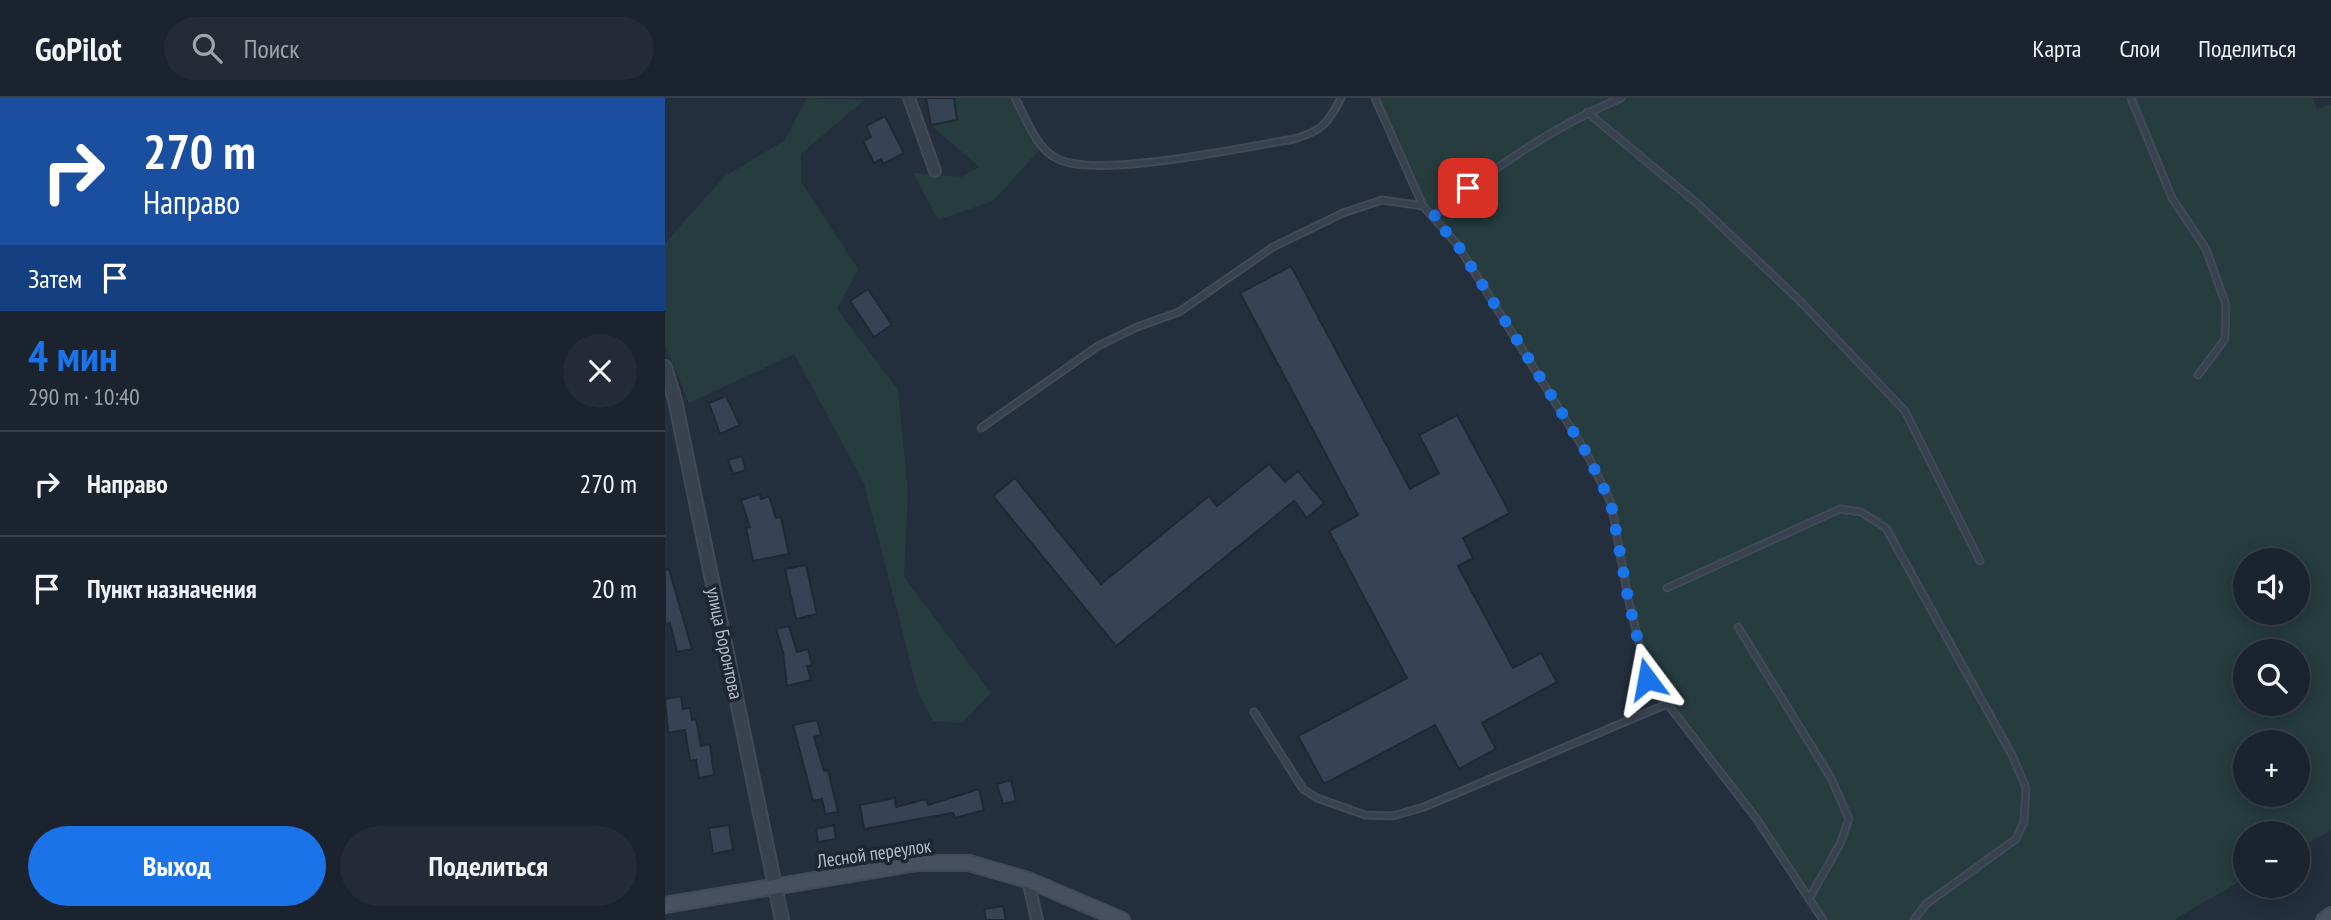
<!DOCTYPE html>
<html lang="ru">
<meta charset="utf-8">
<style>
body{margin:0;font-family:"PT Sans Narrow",sans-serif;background:#242b36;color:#f1f3f6;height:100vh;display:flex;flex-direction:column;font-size:26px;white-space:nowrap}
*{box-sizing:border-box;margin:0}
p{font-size:23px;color:#a0a4aa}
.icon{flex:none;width:38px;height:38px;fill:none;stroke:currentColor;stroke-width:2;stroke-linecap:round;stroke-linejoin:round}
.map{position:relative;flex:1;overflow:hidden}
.drawer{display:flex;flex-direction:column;background:#1b232e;width:665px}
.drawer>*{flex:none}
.banner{background:#1a4fa0;color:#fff;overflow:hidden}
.tools{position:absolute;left:1568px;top:450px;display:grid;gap:14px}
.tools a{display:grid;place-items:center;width:77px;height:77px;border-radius:50%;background:#1b232e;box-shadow:0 4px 18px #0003,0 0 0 2px #39404a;font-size:35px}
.pin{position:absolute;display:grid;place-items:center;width:60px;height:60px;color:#fff;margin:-30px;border-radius:14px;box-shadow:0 4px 10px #0006}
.me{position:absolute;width:77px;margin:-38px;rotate:347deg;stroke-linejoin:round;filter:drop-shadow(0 0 5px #0008)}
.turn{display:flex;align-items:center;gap:24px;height:147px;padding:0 28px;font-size:32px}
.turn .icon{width:91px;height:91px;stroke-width:2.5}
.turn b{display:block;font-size:49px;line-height:60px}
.then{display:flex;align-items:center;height:66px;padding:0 28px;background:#0003;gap:14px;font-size:26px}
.round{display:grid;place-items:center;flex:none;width:74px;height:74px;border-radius:37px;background:#242b36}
.overview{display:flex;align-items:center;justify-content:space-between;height:119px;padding:0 28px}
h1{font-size:42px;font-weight:700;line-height:52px;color:#1a73e8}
.primary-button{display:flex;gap:14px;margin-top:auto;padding:14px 28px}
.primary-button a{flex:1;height:80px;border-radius:42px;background:#1a73e8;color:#fff;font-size:28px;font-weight:700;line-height:80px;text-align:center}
.primary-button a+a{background:#242b36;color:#f1f3f6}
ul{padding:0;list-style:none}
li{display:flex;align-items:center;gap:21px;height:105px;padding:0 28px;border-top:2px solid #39404a}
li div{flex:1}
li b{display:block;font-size:26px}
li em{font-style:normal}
header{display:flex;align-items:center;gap:42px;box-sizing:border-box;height:98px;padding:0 35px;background:#1b232e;border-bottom:2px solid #39404a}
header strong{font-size:33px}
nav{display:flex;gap:38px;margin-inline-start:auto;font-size:24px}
.search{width:490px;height:63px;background:#242b36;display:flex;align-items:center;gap:18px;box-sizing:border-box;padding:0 24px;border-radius:38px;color:#a0a4aa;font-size:26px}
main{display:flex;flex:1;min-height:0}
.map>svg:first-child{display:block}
</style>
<header>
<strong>GoPilot</strong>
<div class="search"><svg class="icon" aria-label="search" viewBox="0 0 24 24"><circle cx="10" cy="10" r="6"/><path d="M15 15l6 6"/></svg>Поиск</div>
<nav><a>Карта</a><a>Слои</a><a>Поделиться</a></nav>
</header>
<main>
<section class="drawer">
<div class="banner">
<div class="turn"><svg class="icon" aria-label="right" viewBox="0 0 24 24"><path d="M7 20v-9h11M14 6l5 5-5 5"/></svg><div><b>270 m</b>Направо</div></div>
<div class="then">Затем<svg class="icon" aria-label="arrive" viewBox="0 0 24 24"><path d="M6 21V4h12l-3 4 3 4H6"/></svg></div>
</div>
<div class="overview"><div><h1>4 мин</h1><p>290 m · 10:40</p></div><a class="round"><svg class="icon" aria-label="close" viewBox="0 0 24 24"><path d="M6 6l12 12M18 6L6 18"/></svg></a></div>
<ul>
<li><svg class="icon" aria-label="right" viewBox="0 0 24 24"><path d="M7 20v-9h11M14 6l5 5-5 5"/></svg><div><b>Направо</b></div><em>270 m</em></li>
<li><svg class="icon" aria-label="arrive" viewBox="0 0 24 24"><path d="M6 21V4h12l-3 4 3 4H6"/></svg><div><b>Пункт назначения</b></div><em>20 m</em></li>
</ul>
<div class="primary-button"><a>Выход</a><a>Поделиться</a></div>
</section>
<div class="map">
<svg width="1666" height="822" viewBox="0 0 1666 822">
<rect width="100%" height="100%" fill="#242f3e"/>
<g fill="#263c3f" fill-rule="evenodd">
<path d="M142,0L199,2L136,56V84L193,171L172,211L233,292L243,394L239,479L326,595L297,625L268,623L253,594L199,385L129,256L24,305L0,247V145L60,78L119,43Z"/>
<path d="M289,0H350L377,49L328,103L273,122L248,75L296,79L314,69L266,27L292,22Z"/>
<path d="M710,0H1648L1652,11L1666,6V732L1633,751V735H1580V780L1509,822H1158L1091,720L983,581L946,405L922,356L792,146L758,108ZM1580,462H1633V514H1580ZM1580,553H1633V606H1580ZM1580,644H1633V696H1580Z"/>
</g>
<g fill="#364354" stroke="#1f2835" stroke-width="2">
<path d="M261,0H289L292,22L266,27Z"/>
<path d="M220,18L239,55L218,66L216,61L209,65L198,43L206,39L201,28Z"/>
<path d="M626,168L745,391L774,375L754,337L792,317L845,415L798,440L808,460L793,468L848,570L876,555L892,584L817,625L831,651L794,671L770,627L659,686L633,638L742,580L664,433L693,417L575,195Z"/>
<path d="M203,191L227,227L209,239L185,203Z"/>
<path d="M61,298L75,327L55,336L44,305Z"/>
<path d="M77,358L81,372L68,376L63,362Z"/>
<path d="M604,366L620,384L633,373L659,405L642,420L629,403L451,548L328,398L350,380L436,486L544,398L552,408Z"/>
<path d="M95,396L96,401L104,398L111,420L116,419L124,456L88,463L81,430L85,429L76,402Z"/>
<path d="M141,467L152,516L131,521L120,471Z"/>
<path d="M4,471L27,551L12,554L5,525L0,526V472Z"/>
<path d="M124,528L132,554L143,551L147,567L142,568L146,582L122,588L118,554L111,531Z"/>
<path d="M16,598L18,611L25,610L27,622L31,621L36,648L45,646L49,677L34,680L31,662L25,663L20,632L3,635L0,601Z"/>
<path d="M152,622L156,637L149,639L159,673L163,672L173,714L160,716L157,701L148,703L128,627Z"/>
<path d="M346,682L351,703L338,706L332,686Z"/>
<path d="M314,691L319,712L290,720L288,715L199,731L195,707L230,700L231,709L261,701L263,707Z"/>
<path d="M64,727L68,752L48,756L44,730Z"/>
<path d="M169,727L171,741L153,744L151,731Z"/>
<path d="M338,808L341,822H321L319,811Z"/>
</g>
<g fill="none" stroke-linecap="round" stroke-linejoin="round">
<defs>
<g id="service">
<path d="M350,0C361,20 371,51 393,61C435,81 578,49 629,41C656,33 663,26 676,0"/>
<path d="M710,0L758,108"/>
<path d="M1466,0L1507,100L1541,151L1561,207L1560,241L1533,277"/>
<path d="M922,14L1034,107L1136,204L1240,313L1315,463"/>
<path d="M768,119C825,72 887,29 956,0"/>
<path d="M316,330L433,248L472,229L514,214L608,149L678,115L717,102L758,108L792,146L922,356L946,405L963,500L983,581L1091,720L1158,822"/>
<path d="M1002,490L1175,411L1196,414L1221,430L1347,657L1361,690L1359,724L1351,741L1261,806L1249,822"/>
<path d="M1073,529L1166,680L1184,721L1175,746L1144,801"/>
<path d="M589,614L638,691L652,700L700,717L728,718L759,709L1002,606"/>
</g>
<g id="minor">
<path d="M244,0L270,73"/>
<path d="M363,782L372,822"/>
</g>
<path id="tertiary" d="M0,269L10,302L117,822"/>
<g id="secondary">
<path d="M0,807L251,765H304L363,782L457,822"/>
<path d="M1659,822L1666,817"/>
</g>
</defs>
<use href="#service" stroke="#414a57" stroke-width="9"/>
<use href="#minor" stroke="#414a57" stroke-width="14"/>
<use href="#tertiary" stroke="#414a57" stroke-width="16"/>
<use href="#secondary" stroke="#414a57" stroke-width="18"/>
<use href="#service" stroke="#38414e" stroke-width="5"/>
<use href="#minor" stroke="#38414e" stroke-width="10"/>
<use href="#tertiary" stroke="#38414e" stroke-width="12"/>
<use href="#secondary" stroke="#465061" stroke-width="14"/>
</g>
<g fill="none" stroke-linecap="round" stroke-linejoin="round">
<path stroke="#1a73e8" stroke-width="12" stroke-dasharray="0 21.6" d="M803,90L768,119L792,146L867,266L922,356L946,405L963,500L982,581"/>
</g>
<g text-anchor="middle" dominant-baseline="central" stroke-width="7" stroke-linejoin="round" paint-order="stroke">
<g font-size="19" fill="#b4bcc9" stroke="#1d2633">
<text transform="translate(60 545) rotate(78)">улица Боронтова</text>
<text transform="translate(209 755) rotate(-8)">Лесной переулок</text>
</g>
</g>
</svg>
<div class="tools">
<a><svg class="icon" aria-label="sound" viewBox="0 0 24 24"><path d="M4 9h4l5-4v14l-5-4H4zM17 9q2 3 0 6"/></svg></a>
<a><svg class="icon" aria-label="search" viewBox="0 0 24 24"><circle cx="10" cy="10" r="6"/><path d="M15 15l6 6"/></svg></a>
<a>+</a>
<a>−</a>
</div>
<div class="pin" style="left:803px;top:90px;background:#d93025"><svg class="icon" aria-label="arrive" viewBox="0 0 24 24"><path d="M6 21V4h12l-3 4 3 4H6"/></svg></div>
<svg class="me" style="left:982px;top:581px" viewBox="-20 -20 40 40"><path d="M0-17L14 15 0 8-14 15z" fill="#1a73e8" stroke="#fff" stroke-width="4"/></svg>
</div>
</main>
